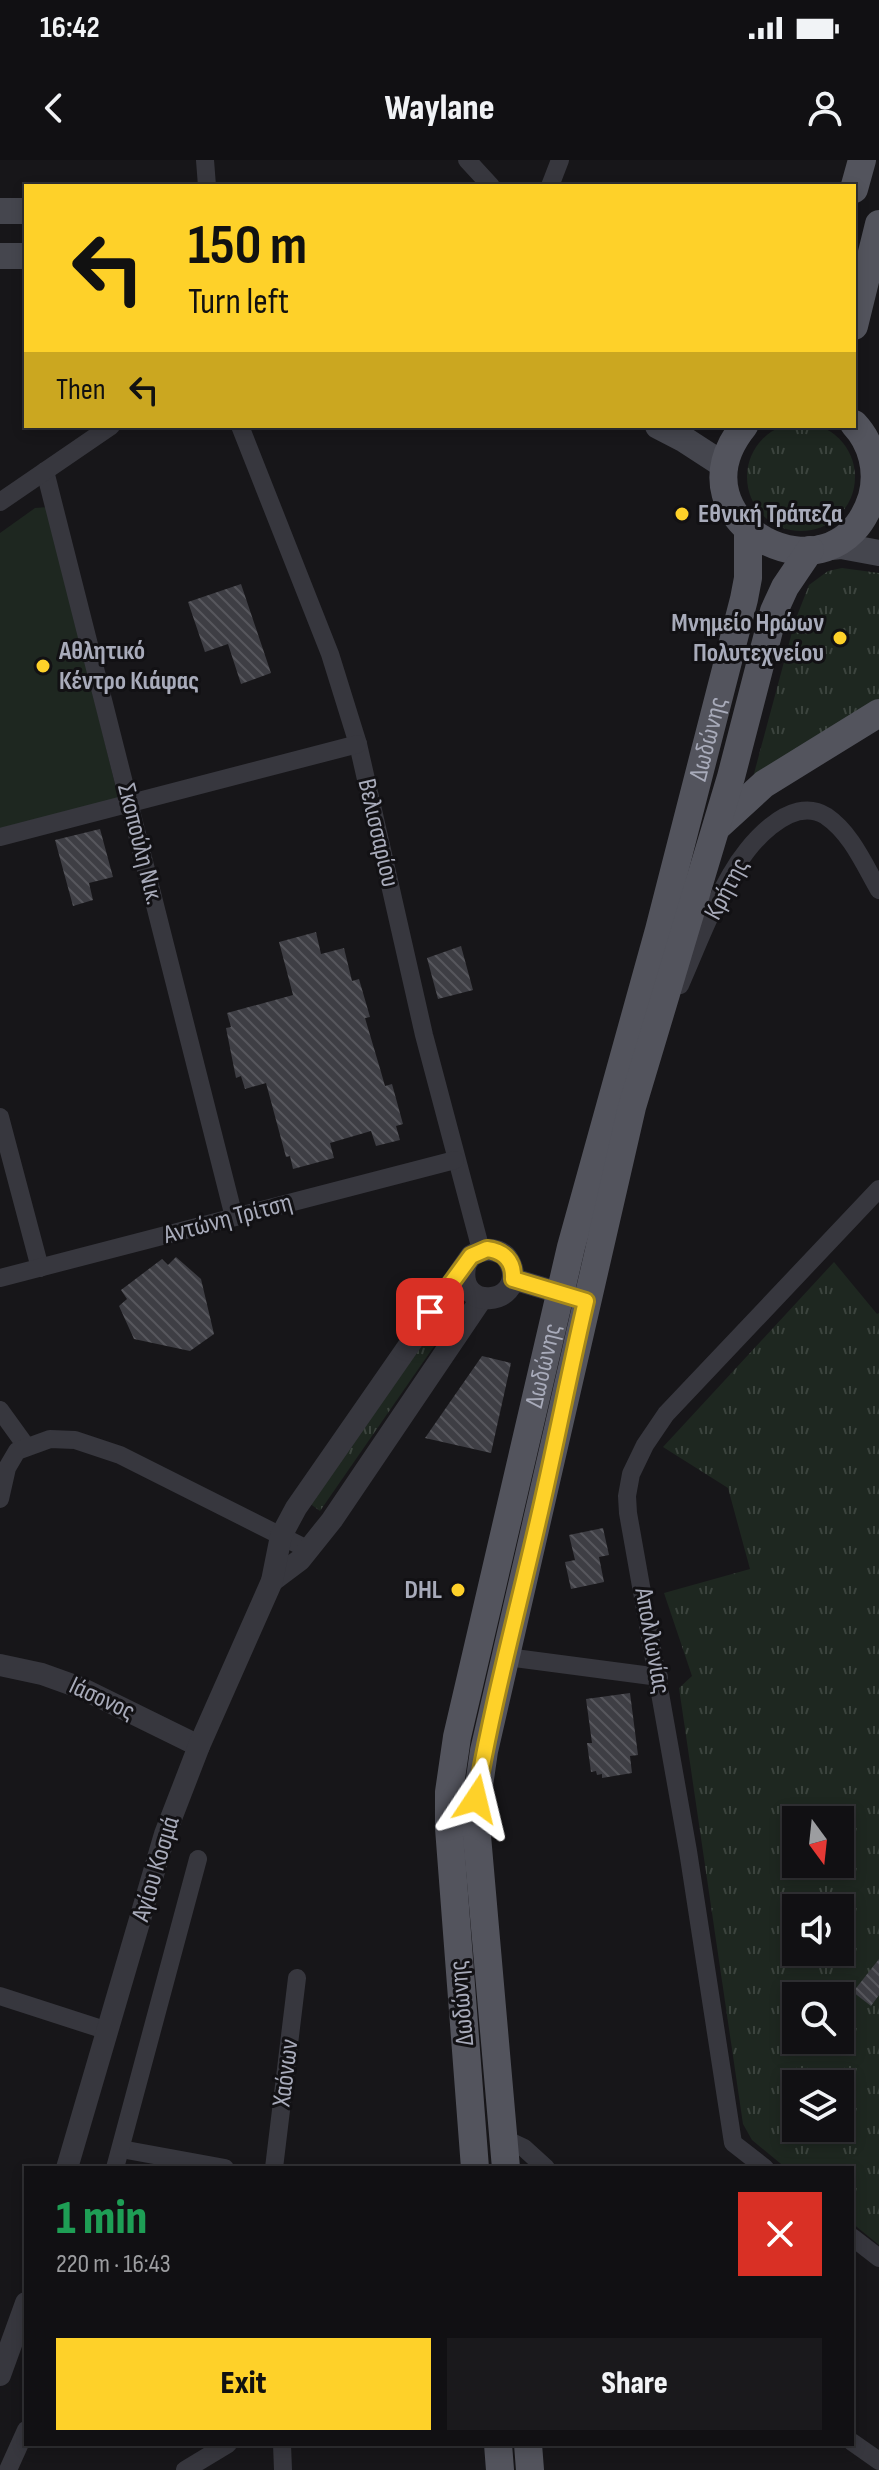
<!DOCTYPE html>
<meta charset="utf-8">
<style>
body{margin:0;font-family:"Sofia Sans Condensed",sans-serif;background:#1a191c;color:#f1f3f6;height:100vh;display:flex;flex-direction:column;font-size:30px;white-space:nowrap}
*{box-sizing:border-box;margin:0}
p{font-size:26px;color:#9c9da0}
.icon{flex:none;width:44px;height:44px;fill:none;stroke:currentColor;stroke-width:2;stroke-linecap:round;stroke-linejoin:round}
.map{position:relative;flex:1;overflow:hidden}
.sheet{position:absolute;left:24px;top:2006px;width:830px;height:280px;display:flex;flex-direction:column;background:#111013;border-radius:0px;box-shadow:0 4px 12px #0003,0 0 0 2px #303033}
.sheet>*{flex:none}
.banner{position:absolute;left:24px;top:24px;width:832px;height:244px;border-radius:0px;box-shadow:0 4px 12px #0003,0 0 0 2px #303033;background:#fed129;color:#111;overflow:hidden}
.needle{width:52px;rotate:165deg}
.buttons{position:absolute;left:782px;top:1646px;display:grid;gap:16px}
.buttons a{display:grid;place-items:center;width:72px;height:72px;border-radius:0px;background:#111013;box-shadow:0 4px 12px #0003,0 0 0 2px #303033;font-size:40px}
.pin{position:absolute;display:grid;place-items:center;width:68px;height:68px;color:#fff;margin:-34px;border-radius:16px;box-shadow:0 4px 12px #0006}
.me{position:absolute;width:88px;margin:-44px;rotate:10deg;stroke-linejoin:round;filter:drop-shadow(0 0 6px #0008)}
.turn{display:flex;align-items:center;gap:28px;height:168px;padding:0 32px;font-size:36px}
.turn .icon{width:104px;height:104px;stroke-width:2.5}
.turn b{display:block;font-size:56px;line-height:68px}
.then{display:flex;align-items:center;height:76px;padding:0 32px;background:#0003;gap:16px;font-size:30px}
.round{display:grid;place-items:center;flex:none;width:84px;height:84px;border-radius:0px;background:#1a191c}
.summary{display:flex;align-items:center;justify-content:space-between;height:136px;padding:0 32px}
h1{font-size:48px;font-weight:800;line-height:60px;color:#1e9e55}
.action{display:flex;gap:16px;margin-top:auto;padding:16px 32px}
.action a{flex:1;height:92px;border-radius:0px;background:#fed129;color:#111;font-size:32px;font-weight:800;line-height:92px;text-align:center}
.action a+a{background:#1a191c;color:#f1f3f6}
.status{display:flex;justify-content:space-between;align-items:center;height:56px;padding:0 40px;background:#111013;direction:ltr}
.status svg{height:22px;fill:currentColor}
header{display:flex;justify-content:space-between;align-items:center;height:104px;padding:0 32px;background:#111013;font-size:36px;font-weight:800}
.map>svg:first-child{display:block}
</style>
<div class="status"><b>16:42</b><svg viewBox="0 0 49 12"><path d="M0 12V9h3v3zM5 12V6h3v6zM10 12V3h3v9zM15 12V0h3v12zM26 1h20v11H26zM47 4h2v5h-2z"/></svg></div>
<header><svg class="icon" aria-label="back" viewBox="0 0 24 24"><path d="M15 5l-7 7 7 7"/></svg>Waylane<svg class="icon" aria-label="person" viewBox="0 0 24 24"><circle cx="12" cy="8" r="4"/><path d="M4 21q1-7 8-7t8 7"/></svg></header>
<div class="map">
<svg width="879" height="2310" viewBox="0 0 879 2310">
<defs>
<pattern id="grass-tufts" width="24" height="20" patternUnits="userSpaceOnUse" patternTransform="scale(2)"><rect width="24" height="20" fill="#1e2720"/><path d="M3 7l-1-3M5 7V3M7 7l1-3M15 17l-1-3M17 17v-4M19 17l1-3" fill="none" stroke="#3c443e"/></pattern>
<pattern id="building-back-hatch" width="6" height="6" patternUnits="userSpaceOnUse" patternTransform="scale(2)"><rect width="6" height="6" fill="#3e3e44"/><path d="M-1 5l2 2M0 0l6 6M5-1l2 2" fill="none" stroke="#57575d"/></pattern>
</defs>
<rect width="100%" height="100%" fill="#171619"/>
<g fill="url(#grass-tufts)" fill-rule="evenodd">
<circle cx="801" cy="317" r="54"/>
<path d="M842,408L879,413V544L752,621L795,461L809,425L828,411Z"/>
<path d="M834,1102L877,1154L879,1153V2085L852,2063V2008H786L752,1980L743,1964L679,1528L692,1516L664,1433L750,1409L728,1328L663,1287ZM796,1660H840V1704H796ZM796,1748H840V1792H796ZM796,1836H840V1880H796ZM796,1924H840V1968H796Z"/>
<path d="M452,1135L464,1143L320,1351L309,1343Z"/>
</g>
<path fill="#1e2720" d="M47,347L119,640L0,670V373L35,348Z"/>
<g fill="url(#building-back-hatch)">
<path d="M241,424L271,513L241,524L228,484L205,492L188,442Z"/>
<path d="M100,669L113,717L89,723L93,740L73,746L55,680Z"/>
<path d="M316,772L321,794L344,788L352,821L359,819L370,857L365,858L381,912L385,926L392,924L403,964L396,966L400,980L376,986L371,971L330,983L334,998L293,1009L290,996L286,997L266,923L245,929L241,916L236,918L226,868L231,867L227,853L293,835L279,782Z"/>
<path d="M461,786L473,830L438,839L427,798Z"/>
<path d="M176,1097L201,1119L214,1174L190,1191L134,1179L119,1146L127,1139L121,1130L162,1099L168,1105Z"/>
<path d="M482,1196L511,1203L491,1293L425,1278Z"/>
<path d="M603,1368L609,1395L599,1397L604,1422L571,1429L565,1402L575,1400L569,1375Z"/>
<path d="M630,1533L638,1595L630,1596L632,1613L602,1618V1614L597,1615L596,1611L591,1612L587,1583H592L586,1539Z"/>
<path d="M879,1799V1835L871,1846L853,1832Z"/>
</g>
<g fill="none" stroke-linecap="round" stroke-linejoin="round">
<g stroke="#37373e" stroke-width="18">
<path d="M205,0L207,26"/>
<path d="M467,0L491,26"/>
<path d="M550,26L560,0"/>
<path d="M240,266L330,494L358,584L424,875L481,1090"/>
<path d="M45,311L234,1057"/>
<path d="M0,342L111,266"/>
<path d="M0,677L358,584"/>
<path d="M680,825C696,789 711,748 731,714C746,687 790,633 826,656C851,673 864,704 879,730"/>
<path d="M0,957L40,1108"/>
<path d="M0,1118L455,1000"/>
<path d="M0,1250L26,1286"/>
<path d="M0,1339L7,1308L17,1291L50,1279L75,1280L120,1295L309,1390"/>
<path d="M507,1497L659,1517"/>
<path d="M0,1836L108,1871"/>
<path d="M503,1978L524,1988L546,2008"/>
<path d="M121,1989L225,2008"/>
<path d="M115,2008L198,1699"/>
<path d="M274,2008L297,1818"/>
<path d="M765,2008L733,1983L688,1691L628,1353L627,1336L631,1314L645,1285L666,1254L879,1029"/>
<path d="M852,2077L879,2098"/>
<path d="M852,2282L879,2301"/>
<path d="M282,2284L283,2310"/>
<path d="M8,2310L26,2270"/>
<path d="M185,2310L228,2284"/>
</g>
<g stroke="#37373e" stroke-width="22">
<path d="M513,1119L573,1137"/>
<path d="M272,1421L300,1400L332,1360L482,1138"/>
<path d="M0,1505L42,1514L81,1528L199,1586"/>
<path d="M67,2008L165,1674L199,1586L272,1421L281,1376L296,1348L471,1096C480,1090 490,1087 501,1093C507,1096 510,1102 512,1108C522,1145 457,1152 465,1107"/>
<path d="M0,2215L26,2143"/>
</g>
<g stroke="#45464e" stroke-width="26">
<path d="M0,51H26"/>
<path d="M0,96H26"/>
<path d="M658,266L685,280L725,306"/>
<path d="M821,388L841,386L879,393"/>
</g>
<g stroke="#53545d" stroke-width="28">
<path d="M854,29L862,0"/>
<path d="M854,166L879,64"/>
<path d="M744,266C665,363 836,451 872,337C879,311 872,283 854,264"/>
<path d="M717,667L764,624L879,553"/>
<path id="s1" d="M475,2008L449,1668V1632L457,1577L571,1087L659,770L744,439L748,418V370"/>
<path d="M506,2008L475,1653L484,1591L632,947L731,617L774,451L785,427L810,390"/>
<path d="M498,2284L500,2310"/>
<path d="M528,2284L530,2310"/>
</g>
</g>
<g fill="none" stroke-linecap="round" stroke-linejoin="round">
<defs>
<path id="route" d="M430,1152L471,1096L487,1089C504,1091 514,1101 513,1119L586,1141C569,1214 555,1288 538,1361C517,1453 492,1545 476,1639"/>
</defs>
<use href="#route" stroke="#a5881b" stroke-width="20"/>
<use href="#route" stroke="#fed129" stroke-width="14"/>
</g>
<g fill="#fed129" stroke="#121114" stroke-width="3">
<circle cx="682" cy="354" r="8"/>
<circle cx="840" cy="478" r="8"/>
<circle cx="43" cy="506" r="8"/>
<circle cx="458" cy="1430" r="8"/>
</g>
<g text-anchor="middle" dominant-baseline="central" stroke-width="6" stroke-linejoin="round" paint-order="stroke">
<g font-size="26" font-weight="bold" fill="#a8abba" stroke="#121114" text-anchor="start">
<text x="698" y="354">Εθνική Τράπεζα</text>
<text x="824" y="463" text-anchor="end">Μνημείο Ηρώων<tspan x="824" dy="30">Πολυτεχνείου</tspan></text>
<text x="59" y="491">Αθλητικό<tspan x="59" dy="30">Κέντρο Κιάφας</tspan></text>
<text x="442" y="1430" text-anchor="end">DHL</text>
</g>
<g font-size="26" fill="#a8abba" stroke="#121114">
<text stroke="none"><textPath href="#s1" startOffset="1462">Δωδώνης</textPath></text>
<text transform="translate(378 673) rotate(77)">Βελισσαρίου</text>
<text transform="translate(140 684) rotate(76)">Σκοπούλη Νικ.</text>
<text transform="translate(727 729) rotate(-62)">Κρήτης</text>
<text transform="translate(228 1059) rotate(-15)">Αντώνη Τρίτση</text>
<text stroke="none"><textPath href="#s1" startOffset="814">Δωδώνης</textPath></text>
<text transform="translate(652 1481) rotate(80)">Απολλωνίας</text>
<text transform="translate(102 1539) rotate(25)">Ιάσονος</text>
<text transform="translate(156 1709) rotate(-73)">Αγίου Κοσμά</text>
<text transform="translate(462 1843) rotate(-95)">Δωδώνης</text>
<text transform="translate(286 1913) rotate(-83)">Χαόνων</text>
</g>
</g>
</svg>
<div class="buttons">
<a><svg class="needle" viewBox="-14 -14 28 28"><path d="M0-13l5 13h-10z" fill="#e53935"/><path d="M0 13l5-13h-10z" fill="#9c9da0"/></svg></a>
<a><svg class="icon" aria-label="sound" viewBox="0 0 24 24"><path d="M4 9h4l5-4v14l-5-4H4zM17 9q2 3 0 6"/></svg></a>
<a><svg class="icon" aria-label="search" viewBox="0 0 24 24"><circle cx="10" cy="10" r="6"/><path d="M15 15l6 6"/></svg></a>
<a><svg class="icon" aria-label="layers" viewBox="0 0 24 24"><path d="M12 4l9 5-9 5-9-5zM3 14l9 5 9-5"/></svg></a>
</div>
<div class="pin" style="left:430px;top:1152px;background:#d93025"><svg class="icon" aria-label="arrive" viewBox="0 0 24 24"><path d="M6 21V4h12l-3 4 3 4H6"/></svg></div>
<svg class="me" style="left:476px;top:1639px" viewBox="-20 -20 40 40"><path d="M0-17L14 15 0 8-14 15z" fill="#fed129" stroke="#fff" stroke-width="4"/></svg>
<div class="banner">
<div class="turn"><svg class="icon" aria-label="left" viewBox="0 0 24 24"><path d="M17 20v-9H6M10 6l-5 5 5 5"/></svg><div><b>150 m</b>Turn left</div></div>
<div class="then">Then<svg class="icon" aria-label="left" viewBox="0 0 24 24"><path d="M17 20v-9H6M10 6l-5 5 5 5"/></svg></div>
</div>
<section class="sheet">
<div class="summary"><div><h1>1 min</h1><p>220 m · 16:43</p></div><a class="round" style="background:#d93025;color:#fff"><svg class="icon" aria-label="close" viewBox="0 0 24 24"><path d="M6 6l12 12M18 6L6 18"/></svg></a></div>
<div class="action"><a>Exit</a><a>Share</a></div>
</section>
</div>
